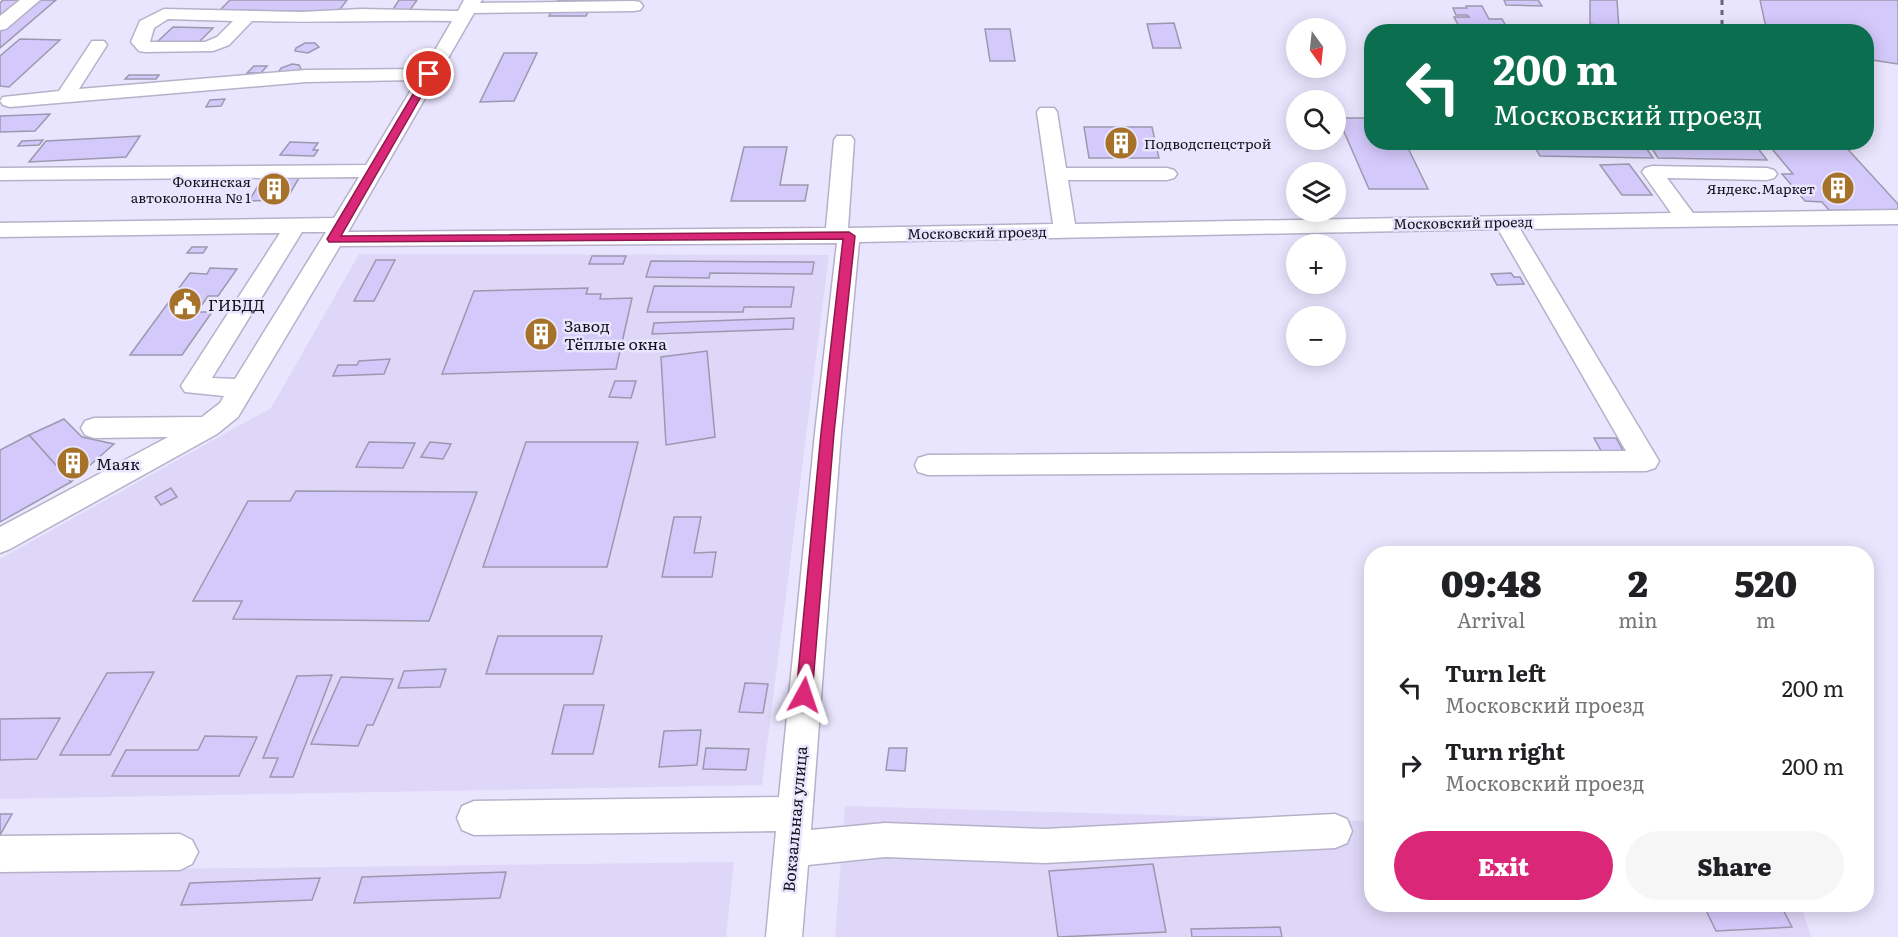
<!DOCTYPE html>
<meta charset="utf-8">
<style>
body{margin:0;font-family:Literata,serif;background:#f6f6f6;color:#202124;height:100vh;display:flex;flex-direction:column;font-size:22px;white-space:nowrap}
*{box-sizing:border-box;margin:0}
p{font-size:20px;color:#757577}
.icon{flex:none;width:33px;height:33px;fill:none;stroke:currentColor;stroke-width:2;stroke-linecap:round;stroke-linejoin:round}
.map{position:relative;flex:1;overflow:hidden}
.side{position:absolute;left:1364px;top:546px;width:510px;height:366px;display:flex;flex-direction:column;background:#fff;border-radius:24px;box-shadow:0 3px 15px #0003}
.side>*{flex:none}
.hud{position:absolute;left:1364px;top:24px;width:510px;height:126px;border-radius:24px;box-shadow:0 3px 15px #0003;background:#0b6e4f;color:#fff;overflow:hidden}
.needle{width:39px;rotate:165deg}
.controls{position:absolute;left:1286px;top:18px;display:grid;gap:12px}
.controls a{display:grid;place-items:center;width:60px;height:60px;border-radius:50%;background:#fff;box-shadow:0 3px 15px #0003;font-size:30px}
.pin{position:absolute;display:grid;place-items:center;width:51px;height:51px;color:#fff;margin:-26px;border:3px solid #fff;border-radius:50%;box-shadow:0 2px 6px #0007}
.me{position:absolute;width:66px;margin:-33px;rotate:5deg;stroke-linejoin:round;filter:drop-shadow(0 0 4px #0008)}
.turn{display:flex;align-items:center;gap:21px;height:126px;padding:0 30px;font-size:27px}
.turn .icon{width:78px;height:78px;stroke-width:2.5}
.turn b{display:block;font-size:42px;line-height:51px}
.eta{display:flex;justify-content:space-evenly;align-items:center;height:102px;text-align:center}
.eta b{font-size:36px;font-weight:800;line-height:42px}
.primary-button{display:flex;gap:12px;margin-top:auto;padding:12px 30px}
.primary-button a{flex:1;height:69px;border-radius:36px;background:#db2777;color:#fff;font-size:24px;font-weight:800;line-height:69px;text-align:center}
.primary-button a+a{background:#f6f6f6;color:#202124}
ul{padding:0;list-style:none}
li{display:flex;align-items:center;gap:18px;height:78px;padding:0 30px}
li div{flex:1}
li b{display:block;font-size:22px}
li em{font-style:normal}
.map>svg:first-child{display:block}
</style>
<div class="map">
<svg width="1898" height="937" viewBox="0 0 1898 937">
<rect width="100%" height="100%" fill="#eae5fe"/>
<g fill="#ded7f7">
<path d="M359,254L829,255L762,785L0,799V559L271,408Z"/>
<path d="M845,806L1371,821V904L1801,905L1811,937H835Z"/>
<path d="M734,862L726,937H0V871Z"/>
</g>
<g fill="#d4c9fb" stroke="#9c98ae" stroke-width="1.5">
<path d="M3,0H23L0,18V3Z"/>
<path d="M38,0H56L0,48V31Z"/>
<path d="M230,0H347L338,12L220,10Z"/>
<path d="M399,0H417L407,14H390Z"/>
<path d="M558,0H594L586,16H549Z"/>
<path d="M1504,0H1538L1542,6L1506,5Z"/>
<path d="M1590,0H1617L1619,29L1590,24Z"/>
<path d="M1760,0H1898V64L1866,59V32H1767Z"/>
<path d="M1466,6H1482L1489,19H1502L1506,26H1489L1492,32H1462L1454,17H1469L1467,15H1456L1453,8H1467Z"/>
<path d="M1174,23L1181,48H1153L1147,24Z"/>
<path d="M1518,25H1556L1560,32H1522Z"/>
<path d="M173,27L213,28L197,44L156,43Z"/>
<path d="M985,29H1010L1015,61H990Z"/>
<path d="M20,39L60,40L9,87L0,86V56Z"/>
<path d="M305,43H315L319,47L308,53L295,51L296,48Z"/>
<path d="M504,53H537L514,101L480,102Z"/>
<path d="M292,64L299,65L301,69L298,72L277,74L281,68Z"/>
<path d="M254,66H267L261,73H247Z"/>
<path d="M129,75H159L156,79H125Z"/>
<path d="M225,99L221,106L206,107L210,100Z"/>
<path d="M50,114L35,131L0,132V116Z"/>
<path d="M1338,118H1371V142H1405L1428,189H1369Z"/>
<path d="M1084,127H1152L1159,158H1089Z"/>
<path d="M140,136L126,157L29,162L46,141Z"/>
<path d="M43,140L39,145L18,146L22,141Z"/>
<path d="M290,142L318,143L313,150H318L314,156L280,155Z"/>
<path d="M1532,142H1642L1653,158L1540,156Z"/>
<path d="M1648,142H1753L1767,160L1658,158Z"/>
<path d="M1767,143L1843,144L1898,204V211L1829,210L1822,202L1805,201L1782,174H1793Z"/>
<path d="M744,147H787L780,185H808L805,201H731Z"/>
<path d="M1629,164L1652,195H1622L1600,165Z"/>
<path d="M299,178L286,200L249,201L262,179Z"/>
<path d="M192,247H207L203,253H187Z"/>
<path d="M592,256H626L623,264H589Z"/>
<path d="M376,260H395L374,301H354Z"/>
<path d="M651,261L814,262L812,274L710,273L709,278L646,277Z"/>
<path d="M210,268L237,269L218,296H208L197,312H212L182,355H130L190,273L207,274Z"/>
<path d="M1511,273L1514,277H1520L1524,284L1497,285L1491,274Z"/>
<path d="M654,286L794,287L791,307H744L743,312H647Z"/>
<path d="M588,288L586,294H601L600,299L632,298L616,369L442,374L474,291Z"/>
<path d="M794,318L793,329L652,334L654,323Z"/>
<path d="M707,351L715,437L666,445L661,357Z"/>
<path d="M390,359L384,374L333,376L338,365H357L359,361Z"/>
<path d="M615,381H636L631,398L609,397Z"/>
<path d="M64,419L82,437L114,444L71,482L29,435Z"/>
<path d="M29,435L71,482L0,522V450Z"/>
<path d="M1594,438H1616L1627,458H1605Z"/>
<path d="M369,442L415,443L403,468L356,467Z"/>
<path d="M430,442L451,444L443,459L421,457Z"/>
<path d="M526,442H638L607,567H483Z"/>
<path d="M171,488L177,497L161,505L155,497Z"/>
<path d="M296,491L477,492L429,621L233,619L242,601H193L248,501H290Z"/>
<path d="M674,517H701L694,553L716,552L712,577H662Z"/>
<path d="M498,636H602L593,674H486Z"/>
<path d="M446,669L440,687L398,688L404,671Z"/>
<path d="M154,672L110,755H60L107,673Z"/>
<path d="M332,675L293,777H270L278,758H263L297,676Z"/>
<path d="M341,677L393,679L373,725H367L358,746L311,744Z"/>
<path d="M745,683L768,684L763,713L739,712Z"/>
<path d="M564,705H604L593,754H552Z"/>
<path d="M60,718L37,759L0,760V719Z"/>
<path d="M701,730L697,765L659,767L664,731Z"/>
<path d="M205,736L257,737L239,776H112L126,750H198Z"/>
<path d="M706,748L749,749L746,770L703,769Z"/>
<path d="M889,748H907L905,771L886,770Z"/>
<path d="M0,814H12L0,835Z"/>
<path d="M1153,864L1166,932L1058,937L1049,871Z"/>
<path d="M506,872L500,898L354,903L362,877Z"/>
<path d="M320,878L312,900L181,905L190,883Z"/>
<path d="M1703,904H1780L1792,927L1716,931Z"/>
<path d="M1280,927L1282,937H1192L1191,929Z"/>
</g>
<g fill="none" stroke-linecap="round" stroke-linejoin="round">
<defs>
<g id="minor">
<path d="M20,0H40L6,29L0,30V16Z"/>
<path d="M464,0H482L480,3L634,1L640,2L643,6L640,10L634,11L474,13L348,232L826,228L834,140L837,136H851L854,140L848,228L1053,224L1037,112L1040,108H1054L1057,112L1066,168H1167L1174,170L1177,174L1174,178L1167,180H1068L1075,224L1671,213L1642,172L1645,168L1652,166L1767,168L1774,170L1777,174L1774,178L1767,180L1667,178L1693,213L1898,210V224L1520,229L1659,461L1655,468L1646,471L928,475L918,472L915,465L918,458L928,455L1626,451L1498,229L859,242L841,433L811,830L885,823L1045,829L1335,814L1347,819L1352,831L1347,843L1335,848L1045,863L885,857L808,865L802,937H766L776,831L474,835L462,830L457,818L462,806L474,801L779,797L815,433L837,243L340,246L238,417L217,434L10,549L0,553V527L168,437L94,438L85,435L81,428L85,421L94,418L202,417L220,403L224,396L185,392L181,386L280,233L0,237V223L334,218L359,177L0,180V168L366,165L417,80L306,82L10,107L3,105L0,101L3,97L59,91L92,41H104L107,45L79,89L306,70L424,69L452,21C385,20 319,23 252,21L229,45L213,51L145,52L139,51L131,42L140,21L164,9L302,12L361,9L458,11ZM168,19L233,21L217,37L205,42H150L154,28ZM302,232H326L235,379L212,378Z"/>
<path d="M180,834L192,840L198,852L192,864L180,870L0,872V836Z"/>
</g>
</defs>
<use href="#minor" stroke="#b6b1c9" stroke-width="3"/>
<use href="#minor" fill="#fff" fill-rule="evenodd"/>
<path stroke="#686574" stroke-width="3" stroke-dasharray="5 5" stroke-linecap="butt" d="M1722,0V32"/>
</g>
<path fill="#db2777" stroke="#8e194d" stroke-width="1.5" d="M429,71L434,74L341,236L849,232L855,236L834,433L812,695L810,700L804,702L799,700L796,695L821,433L843,239L329,242L327,239L425,74Z"/>
<defs>
<symbol id="building-disc" viewBox="-11 -11 22 22"><circle r="9.5" fill="#a6722a" stroke="#eae5fe"/><path d="M-4-6H4V6H1V3H-1V6H-4ZM-2.5-4.3h1.7v1.8h-1.7ZM.8-4.3h1.7v1.8H.8ZM-2.5-1h1.7V.8h-1.7ZM.8-1h1.7V.8H.8Z" fill="#fff"/></symbol>
<symbol id="civic-disc" viewBox="-11 -11 22 22"><circle r="9.5" fill="#a6722a" stroke="#eae5fe"/><path d="M-.6-6.5H3V-4.5H.6V-3L4-1V1h2V6H-6V1h2V-1L-.6-3ZM-1.2 2.5V6h2.4V2.5Z" fill="#fff"/></symbol>
</defs>
<g fill-rule="evenodd">
<use href="#building-disc" x="1102" y="124" width="38" height="38"/>
<use href="#building-disc" x="1819" y="169" width="38" height="38"/>
<use href="#building-disc" x="255" y="170" width="38" height="38"/>
<use href="#civic-disc" x="166" y="285" width="38" height="38"/>
<use href="#building-disc" x="522" y="315" width="38" height="38"/>
<use href="#building-disc" x="54" y="444" width="38" height="38"/>
</g>
<g text-anchor="middle" dominant-baseline="central" stroke-width="5" stroke-linejoin="round" paint-order="stroke">
<g font-size="14" fill="#121119" stroke="#eae5fe" text-anchor="end">
<text x="1144" y="143" text-anchor="start">Подводспецстрой</text>
<text x="251" y="181">Фокинская<tspan x="251" dy="16">автоколонна № 1</tspan></text>
<text x="1815" y="188">Яндекс.Маркет</text>
</g>
<g font-size="14" fill="#121119" stroke="#eae5fe">
<text transform="translate(1463 222) rotate(-1)">Московский проезд</text>
<text transform="translate(977 232) rotate(-1)">Московский проезд</text>
</g>
<g font-size="16" fill="#121119" stroke="#eae5fe" text-anchor="start">
<text x="208" y="304">ГИБДД</text>
<text x="564" y="325">Завод<tspan x="564" dy="18">Тёплые окна</tspan></text>
<text x="96" y="463">Маяк</text>
</g>
<g font-size="16" fill="#121119" stroke="#eae5fe">
<text transform="translate(794 819) rotate(-85)">Вокзальная улица</text>
</g>
</g>
</svg>
<div class="controls">
<a><svg class="needle" viewBox="-14 -14 28 28"><path d="M0-13l5 13h-10z" fill="#e53935"/><path d="M0 13l5-13h-10z" fill="#757577"/></svg></a>
<a><svg class="icon" aria-label="search" viewBox="0 0 24 24"><circle cx="10" cy="10" r="6"/><path d="M15 15l6 6"/></svg></a>
<a><svg class="icon" aria-label="layers" viewBox="0 0 24 24"><path d="M12 4l9 5-9 5-9-5zM3 14l9 5 9-5"/></svg></a>
<a>+</a>
<a>−</a>
</div>
<div class="pin" style="left:429px;top:74px;background:#d93025"><svg class="icon" aria-label="arrive" viewBox="0 0 24 24"><path d="M6 21V4h12l-3 4 3 4H6"/></svg></div>
<svg class="me" style="left:804px;top:695px" viewBox="-20 -20 40 40"><path d="M0-17L14 15 0 8-14 15z" fill="#db2777" stroke="#fff" stroke-width="4"/></svg>
<div class="hud">
<div class="turn"><svg class="icon" aria-label="left" viewBox="0 0 24 24"><path d="M17 20v-9H6M10 6l-5 5 5 5"/></svg><div><b>200 m</b>Московский проезд</div></div>
</div>
<section class="side">
<div class="eta">
<div><b>09:48</b><p>Arrival</p></div>
<div><b>2</b><p>min</p></div>
<div><b>520</b><p>m</p></div>
</div>
<ul>
<li><svg class="icon" aria-label="left" viewBox="0 0 24 24"><path d="M17 20v-9H6M10 6l-5 5 5 5"/></svg><div><b>Turn left</b><p>Московский проезд</p></div><em>200 m</em></li>
<li><svg class="icon" aria-label="right" viewBox="0 0 24 24"><path d="M7 20v-9h11M14 6l5 5-5 5"/></svg><div><b>Turn right</b><p>Московский проезд</p></div><em>200 m</em></li>
</ul>
<div class="primary-button"><a>Exit</a><a>Share</a></div>
</section>
</div>
